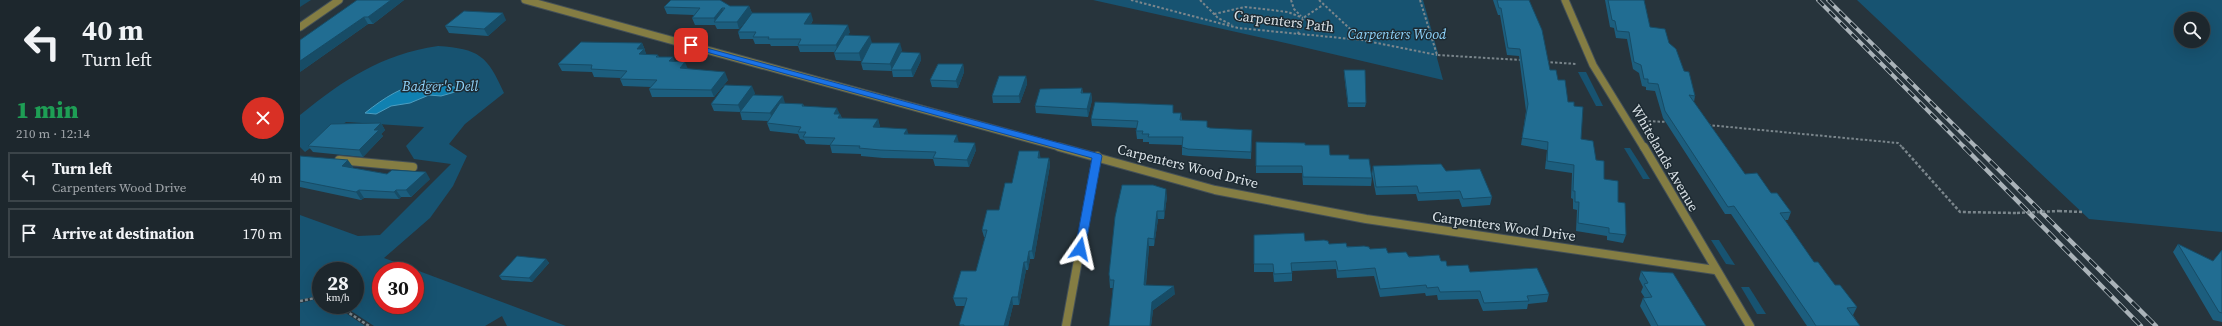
<!DOCTYPE html>
<meta charset="utf-8">
<style>
body{margin:0;font-family:"Source Serif 4",serif;background:#2a3339;color:#f1f3f6;height:100vh;display:flex;flex-direction:column;font-size:15px;white-space:nowrap}
*{box-sizing:border-box;margin:0}
p{font-size:13px;color:#a0a5aa}
.icon{flex:none;width:22px;height:22px;fill:none;stroke:currentColor;stroke-width:2;stroke-linecap:round;stroke-linejoin:round}
.map{position:relative;flex:1;overflow:hidden}
.details{display:flex;flex-direction:column;background:#1d272d;width:300px}
.details>*{flex:none}
.hud{background:#1d272d;color:#f1f3f6;overflow:hidden}
.tools{position:absolute;left:1874px;top:12px;display:grid;gap:8px}
.tools a{display:grid;place-items:center;width:36px;height:36px;border-radius:50%;background:#1d272d;box-shadow:0 4px 16px #0002,0 0 0 1px #3b4449;font-size:20px}
.speed{position:absolute;left:12px;top:262px;display:flex;gap:8px;font-size:20px;font-weight:700;text-align:center}
.speed>*{display:grid;place-content:center;width:52px;height:52px;border-radius:50%;background:#1d272d;box-shadow:0 4px 16px #0002,0 0 0 1px #3b4449;line-height:1}
.speed small{font-size:10px;font-weight:400}
.speed .limit{border:6px solid #d22;background:#fff;color:#111}
.pin{position:absolute;display:grid;place-items:center;width:34px;height:34px;color:#fff;margin:-17px;border-radius:8px;box-shadow:0 2px 6px #0006}
.me{position:absolute;width:44px;margin:-22px;rotate:11deg;stroke-linejoin:round;filter:drop-shadow(0 0 3px #0008)}
.turn{display:flex;align-items:center;gap:14px;height:84px;padding:0 16px;font-size:18px}
.turn .icon{width:52px;height:52px;stroke-width:2.5}
.turn b{display:block;font-size:28px;line-height:34px}
.round{display:grid;place-items:center;flex:none;width:42px;height:42px;border-radius:21px;background:#2a3339}
.overview{display:flex;align-items:center;justify-content:space-between;height:68px;padding:0 16px}
h1{font-size:24px;font-weight:800;line-height:30px;color:#1e9e55}
ul{padding:0;list-style:none}
li{display:flex;align-items:center;gap:12px;height:50px;margin:0 8px 6px;padding:0 8px;border:2px solid #3b4449;border-radius:0px}
li div{flex:1}
li b{display:block;font-size:15px}
li em{font-style:normal}
main{display:flex;flex:1;min-height:0}
.map>svg:first-child{display:block}
</style>
<main>
<section class="details">
<div class="hud">
<div class="turn"><svg class="icon" aria-label="left" viewBox="0 0 24 24"><path d="M17 20v-9H6M10 6l-5 5 5 5"/></svg><div><b>40 m</b>Turn left</div></div>
</div>
<div class="overview"><div><h1>1 min</h1><p>210 m · 12:14</p></div><a class="round" style="background:#d93025;color:#fff"><svg class="icon" aria-label="close" viewBox="0 0 24 24"><path d="M6 6l12 12M18 6L6 18"/></svg></a></div>
<ul>
<li><svg class="icon" aria-label="left" viewBox="0 0 24 24"><path d="M17 20v-9H6M10 6l-5 5 5 5"/></svg><div><b>Turn left</b><p>Carpenters Wood Drive</p></div><em>40 m</em></li>
<li><svg class="icon" aria-label="arrive" viewBox="0 0 24 24"><path d="M6 21V4h12l-3 4 3 4H6"/></svg><div><b>Arrive at destination</b></div><em>170 m</em></li>
</ul>
</section>
<div class="map">
<svg width="1922" height="326" viewBox="0 0 1922 326">
<rect width="100%" height="100%" fill="#27343c"/>
<g fill="#175371" fill-rule="evenodd">
<path d="M793,0H1123L1138,53L1137,58L1143,80L990,44Z"/>
<path d="M1557,0H1922V232L1789,219ZM1881,19H1903V41H1881Z"/>
<path d="M138,46C179,49 187,55 204,93L165,124L149,144L167,156L153,186L130,218L84,258L266,326H207L202,316L185,326H74L42,305H55V271H21V295L0,300V215L58,236L80,235L151,164L114,159L106,146L124,127L46,122L5,152L0,147V115C45,79 80,55 138,46ZM81,271H115V305H81Z"/>
<path d="M1278,72H1286L1303,106H1296Z"/>
<path d="M1324,148H1330L1350,179H1343Z"/>
<path d="M1411,240H1419L1435,265L1426,264Z"/>
<path d="M1441,287H1449L1466,314H1457Z"/>
<path d="M21,298V305H34L65,326H0V303Z"/>
</g>
<path fill="#1081b1" stroke="#4d9ec1" d="M128,82L145,84L157,88L155,92L141,96L129,95L110,103L91,106L76,114L65,113C84,98 103,85 128,82Z"/>
<g fill="none" stroke-linecap="round" stroke-linejoin="round">
<defs>
<path id="service" d="M39,160L113,167"/>
<g id="minor-far1">
<path d="M225,0L763,148"/>
<path d="M1265,0L1293,65L1344,148"/>
<path d="M0,27L39,0"/>
</g>
<g id="minor">
<path d="M759,147L915,190L1066,219L1415,270"/>
<path d="M1344,147L1450,326"/>
<path d="M766,326L797,156"/>
</g>
</defs>
<use href="#service" stroke="#445057" stroke-width="10"/>
<use href="#minor-far1" stroke="#445057" stroke-width="9"/>
<use href="#minor" stroke="#445057" stroke-width="10"/>
<g stroke="#7b868c" stroke-width="2" stroke-dasharray="2.5 2" stroke-linecap="butt">
<path d="M831,0L938,28L1062,40L1137,55"/>
<path d="M900,0L918,18L932,25"/>
<path d="M991,0L994,9L1001,16"/>
<path d="M1019,0L1062,40"/>
<path d="M1120,0L1137,55L1221,60"/>
<path d="M914,14L945,7L988,12L1003,18"/>
<path d="M998,34L1003,18L1023,5"/>
<path d="M1246,62L1277,64"/>
<path d="M1344,121L1369,122"/>
<path d="M1408,125L1598,143L1603,148"/>
</g>
<g stroke="#7b868c" stroke-width="2.5" stroke-dasharray="3 2" stroke-linecap="butt">
<path d="M1602,147L1660,212L1717,213"/>
<path d="M1759,211L1782,212"/>
<path d="M0,301L21,297"/>
<path d="M37,305L69,326"/>
</g>
<use href="#service" stroke="#847d43" stroke-width="8"/>
<use href="#minor-far1" stroke="#847d43" stroke-width="7"/>
<use href="#minor" stroke="#847d43" stroke-width="8"/>
<defs>
<g id="rail-far1">
<path d="M1518,0L1665,148"/>
<path d="M1528,0L1677,148"/>
</g>
<g id="rail">
<path d="M1664,147L1841,326"/>
<path d="M1676,147L1856,326"/>
</g>
</defs>
<use href="#rail-far1" stroke="#aab3b9" stroke-width="4"/>
<use href="#rail" stroke="#aab3b9" stroke-width="4.5"/>
<use href="#rail-far1" stroke="#1d2a32" stroke-width="2.5" stroke-dasharray="8" stroke-linecap="butt"/>
<use href="#rail" stroke="#1d2a32" stroke-width="3" stroke-dasharray="10" stroke-linecap="butt"/>
<path stroke="#7b868c" stroke-width="2.5" stroke-dasharray="3 2" stroke-linecap="butt" d="M1717,213L1759,211"/>
</g>
<g fill="#1c5e7e">
<path d="M57,0H104L73,24H68L0,72Z"/>
<path d="M1193,0H1229L1250,70L1258,80L1268,102L1274,106L1281,139L1296,160L1304,179L1318,202L1326,235L1323,243L1307,240V236L1276,231L1277,210L1273,209V199L1271,198L1272,173L1245,169L1247,150L1221,145L1226,111L1219,56L1207,55L1200,15H1198Z"/>
<path d="M1305,0H1344L1350,27L1369,43L1384,71L1395,96L1394,102L1445,174L1471,193L1491,212L1488,220H1485L1514,262L1535,285L1557,307L1553,315L1560,326H1507L1431,214H1425L1363,118L1355,91L1346,90V87L1342,86L1339,73L1333,69L1327,39L1316,38L1314,28L1310,27Z"/>
<path d="M430,6H449L452,13L439,29H417L415,25H395L392,18L394,15L367,14L364,7Z"/>
<path d="M206,20L188,36L149,33L145,26Z"/>
<path d="M513,20L511,24L550,32L548,35L572,43L602,50L600,53H620L621,60L613,77H593L592,71L563,70L561,63L567,51L561,61L536,60L534,53L535,52H500L498,46H471L470,44H455L453,39H440L438,32Z"/>
<path d="M342,43L345,50V51L346,54L358,55L359,57L374,61L388,69L428,80L414,97H352L349,89L351,87L323,86L320,79L321,78L294,77L292,72L262,71L258,64Z"/>
<path d="M663,64L664,72L658,88L632,87L630,80Z"/>
<path d="M1044,70L1066,103L1065,107H1048L1044,74Z"/>
<path d="M726,76L727,84L720,103H693L692,96Z"/>
<path d="M782,88L783,93H791L792,100L788,117L736,113L735,106Z"/>
<path d="M455,93L454,95L485,103V104H503L504,106L540,114L542,118L578,119L580,127L609,134L659,142L676,150L669,167L635,166L633,159L583,158L561,156V154L532,153L530,145L506,144L504,140L500,139L498,134L470,131L467,123L469,121L442,120L440,112L414,111L411,104Z"/>
<path d="M874,113H881L882,120L910,128L952,130L951,159L889,156L882,155V145L849,144V142H843V139H837L836,131L837,128L792,126L791,119Z"/>
<path d="M81,123L85,130L81,134L83,136L63,157L13,152L8,146Z"/>
<path d="M956,142L1005,145L1030,155L1049,159L1072,178L1071,186L1003,185L1002,173H956Z"/>
<path d="M739,151L740,158H749L750,165L734,259H730L728,270H726L719,305H713L708,326H660L665,306H656L653,298L676,271L685,237H684L682,230L699,210L712,183Z"/>
<path d="M0,156L53,167V168L87,174L130,179L111,197H101L99,199L64,198L61,200L0,187Z"/>
<path d="M1073,166L1146,171L1192,197L1190,205L1162,207L1159,199L1118,201L1116,194L1076,195L1072,174Z"/>
<path d="M867,196L864,219H858L854,246H849L846,285L875,294L853,310L851,326H809L813,288H810L809,274Z"/>
<path d="M954,235L1070,249L1088,253L1141,261L1147,266L1249,294L1247,302L1228,304L1227,309L1183,311L1178,299L1138,300L1137,295L1126,296L1125,293L1080,297L1074,276L1037,278L1036,269L992,271V281L974,282L973,272H954Z"/>
<path d="M1878,244L1913,261L1922,250V322L1913,320L1873,252Z"/>
<path d="M246,259L249,263L232,282L202,280L199,276Z"/>
<path d="M1341,271L1406,326H1351L1340,306L1343,298H1345L1341,292L1343,287L1339,279Z"/>
</g>
<g fill="#174c66">
<path d="M0,0H11L0,7Z"/>
<path d="M91,0H104L73,24L68,17Z"/>
<path d="M449,6L452,13L439,29L437,22Z"/>
<path d="M422,8L425,15L415,22L414,18Z"/>
<path d="M203,13L206,20L188,36L184,29Z"/>
<path d="M511,13L513,20L506,31L504,24Z"/>
<path d="M64,17L68,24L0,72V61Z"/>
<path d="M548,25L550,32L538,52L536,45Z"/>
<path d="M570,36L572,43L561,61L559,53Z"/>
<path d="M342,43L345,50V51L347,56H340L337,49Z"/>
<path d="M600,43L602,50L592,70L590,64Z"/>
<path d="M620,53L621,60L613,77L611,70Z"/>
<path d="M373,57L376,65L369,61Z"/>
<path d="M385,62L388,69L380,68Z"/>
<path d="M663,64L664,72L658,88L656,81Z"/>
<path d="M425,72L428,80L414,97L411,90Z"/>
<path d="M726,76L727,84L720,103L719,96Z"/>
<path d="M452,86L455,93L441,112L438,105Z"/>
<path d="M791,93L792,100L788,117L787,109Z"/>
<path d="M483,96L485,103L473,121L470,113Z"/>
<path d="M537,108L543,121L540,125L534,114Z"/>
<path d="M578,119L580,127L576,135L573,127Z"/>
<path d="M81,123L85,130L81,134L83,136L63,157L59,150L74,130Z"/>
<path d="M607,129L609,136L604,134Z"/>
<path d="M657,135L659,143L654,142Z"/>
<path d="M675,143L676,150L669,167L667,160Z"/>
<path d="M739,151L741,159L738,158Z"/>
<path d="M749,158L750,165L734,259L732,251Z"/>
<path d="M48,160L53,167L48,173L42,166Z"/>
<path d="M126,172L130,179L111,197L106,190Z"/>
<path d="M866,189L867,196L864,219V211Z"/>
<path d="M59,190L64,198L61,200L56,192Z"/>
<path d="M96,190L101,197L99,199L94,192Z"/>
<path d="M857,211L858,219L854,246V239Z"/>
<path d="M848,238L849,246L845,293L844,285Z"/>
<path d="M729,251L730,259L728,270L727,262Z"/>
<path d="M246,259L249,263L232,282L229,278Z"/>
<path d="M724,262L726,270L719,305L718,297Z"/>
<path d="M874,286L875,294L853,310L851,326H850L852,302Z"/>
<path d="M712,297L713,305L708,326H704Z"/>
</g>
<g fill="#216d92" stroke="#174c66">
<path d="M57,0H91L68,17H64L0,61V40Z"/>
<path d="M371,0H420L430,6H449L437,22H414L425,8H422L414,18H392L400,8L364,7Z"/>
<path d="M1197,0H1229L1242,30L1250,70H1256L1258,80H1265L1268,102H1274V106L1283,107L1281,139L1293,141L1296,160L1304,161V179L1318,181V202L1325,203L1326,235L1309,233V228L1278,223L1279,202H1275V191H1273L1274,165L1247,161L1248,142L1222,138L1228,104L1220,49L1208,48L1201,8H1199Z"/>
<path d="M1308,0H1344L1350,27L1365,29L1369,43L1376,49L1384,71L1389,72L1395,96L1389,95L1445,174L1457,173L1471,193H1477L1491,212L1480,213L1514,262H1518L1535,285H1540L1557,307L1547,308L1560,326H1516L1511,318L1434,206L1428,207L1365,111L1358,84L1348,83V79H1344L1341,65L1334,62L1329,32L1317,31L1315,21L1312,20Z"/>
<path d="M164,11L203,13L184,29L145,26Z"/>
<path d="M452,13H511L504,24L548,25L536,45H498L501,39H468L469,37H453L456,32H438Z"/>
<path d="M545,35L570,36L559,53H534Z"/>
<path d="M281,42L342,43L337,49H344L339,54L358,55L356,57H373L369,61L385,62L380,68L425,72L411,90L349,89L357,80L320,79L327,71L291,69L292,65L258,64Z"/>
<path d="M571,43H600L590,64L561,63Z"/>
<path d="M601,52L620,53L611,70H591Z"/>
<path d="M638,64H663L656,81L630,80Z"/>
<path d="M1044,70H1065L1066,103H1048Z"/>
<path d="M699,76H726L719,96H692Z"/>
<path d="M425,85L452,86L438,105L411,104Z"/>
<path d="M782,88L781,93H791L787,109L735,106L740,89Z"/>
<path d="M453,95L483,96L470,113L440,112Z"/>
<path d="M795,102L873,105V113H881L880,120L907,121V127L910,128L952,130L951,152L888,149L882,147L883,137H848L849,134H842L843,131H836L838,121L791,119Z"/>
<path d="M480,103L503,104L502,106L537,108L534,114H540L538,118L578,119L573,127L607,129L604,134L657,135L654,142L675,143L667,160L633,158L636,152L580,150L559,148L560,146L530,145L535,138L503,137L506,132H498L501,127L467,123Z"/>
<path d="M81,123L74,130H79L59,150L8,146L31,124Z"/>
<path d="M956,142L1005,143V145H1029L1030,155H1049V159H1069L1072,178L1003,177L1002,166H956Z"/>
<path d="M719,151H739L738,158H749L732,251H729L727,262H724L718,297H712L704,326H664V325H659L667,298H653L661,271H676L687,230H682L687,210H699L705,183H712Z"/>
<path d="M0,156L48,160L42,166L87,174L92,170L126,172L106,190H96L94,192L59,190L56,192L0,181Z"/>
<path d="M1141,164L1146,171L1180,169L1192,197L1163,199L1160,191L1119,193L1117,186L1076,187L1073,166Z"/>
<path d="M822,185H853L866,189L864,211H857L854,239L848,238L844,285L874,286L852,302L850,326H809L814,280H810L809,274L815,217Z"/>
<path d="M1004,233L1005,241L1024,240L1028,241L1029,244L1046,243L1047,247L1064,246L1069,247L1070,249L1086,248L1088,253L1106,252L1109,257L1139,255L1141,261H1146L1147,266L1168,265L1170,272L1237,268L1249,294L1227,296L1229,301L1184,303L1180,291L1140,292L1138,287L1127,288L1126,285L1080,289L1075,268L1038,271L1036,261L991,263L992,273L974,274L973,264H954V235Z"/>
<path d="M1878,244L1913,261L1922,250V313L1919,312Z"/>
<path d="M217,256L246,259L229,278L199,276Z"/>
<path d="M1341,271L1373,273L1406,326H1357H1358L1343,298L1352,297L1344,284L1348,283Z"/>
</g>
<path fill="#1a73e8" stroke="#114b97" d="M388,43L800,154L802,156L785,249L780,252L775,249L792,158L388,47Z"/>
<g text-anchor="middle" dominant-baseline="central" stroke-width="3" stroke-linejoin="round" paint-order="stroke">
<g font-size="14" fill="#dae2e7" stroke="#1d2a32">
<text transform="translate(984 21) rotate(7)">Carpenters Path</text>
<text transform="translate(1365 158) rotate(60)">Whitelands Avenue</text>
<text transform="translate(888 166) rotate(14)">Carpenters Wood Drive</text>
<text transform="translate(1204 226) rotate(8)">Carpenters Wood Drive</text>
</g>
<g font-size="14" font-style="italic" fill="#8fd3fa" stroke="#1d2a32">
<text x="1097" y="34">Carpenters Wood</text>
<text x="140" y="86">Badger's Dell</text>
</g>
</g>
</svg>
<div class="tools">
<a><svg class="icon" aria-label="search" viewBox="0 0 24 24"><circle cx="10" cy="10" r="6"/><path d="M15 15l6 6"/></svg></a>
</div>
<div class="speed"><div>28<small>km/h</small></div><div class="limit">30</div></div>
<div class="pin" style="left:391px;top:45px;background:#d93025"><svg class="icon" aria-label="arrive" viewBox="0 0 24 24"><path d="M6 21V4h12l-3 4 3 4H6"/></svg></div>
<svg class="me" style="left:780px;top:249px" viewBox="-20 -20 40 40"><path d="M0-17L14 15 0 8-14 15z" fill="#1a73e8" stroke="#fff" stroke-width="4"/></svg>
</div>
</main>
